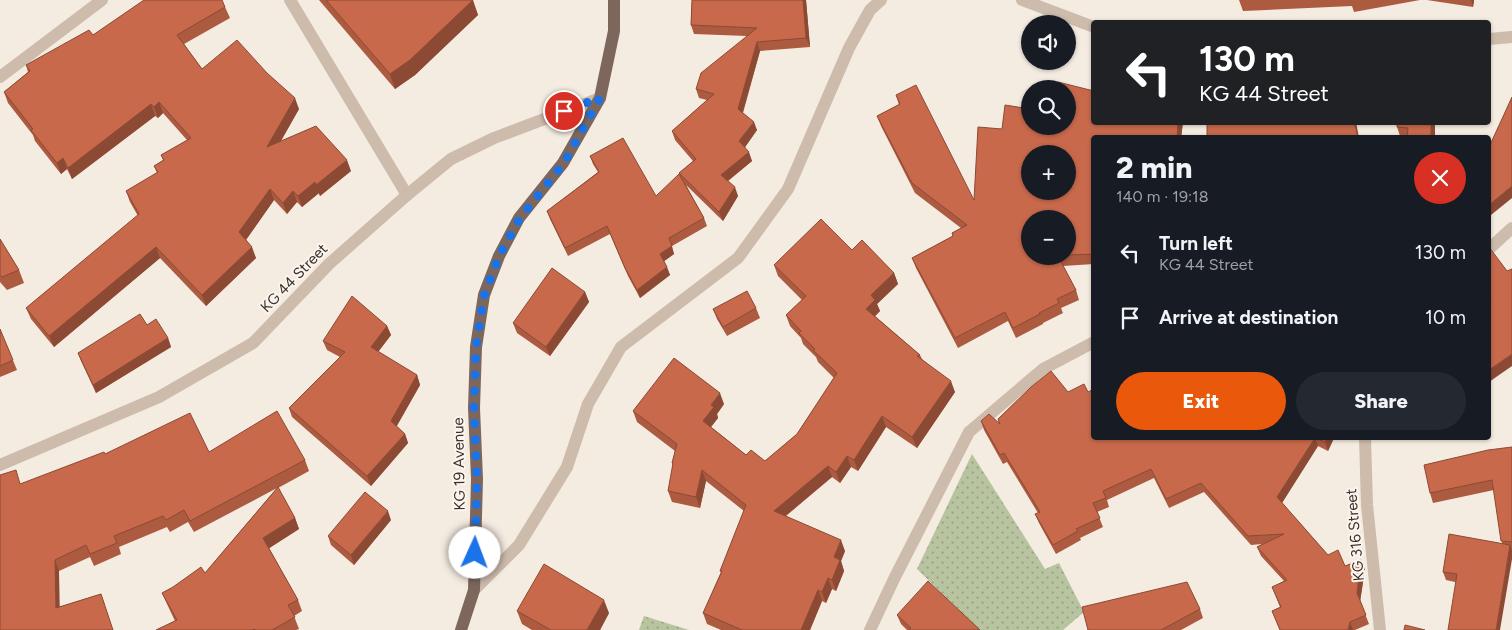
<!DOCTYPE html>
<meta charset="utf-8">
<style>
body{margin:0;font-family:Figtree,sans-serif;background:#242831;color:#f1f3f6;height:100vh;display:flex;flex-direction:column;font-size:19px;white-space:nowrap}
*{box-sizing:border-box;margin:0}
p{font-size:16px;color:#9ea1a6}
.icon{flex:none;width:28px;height:28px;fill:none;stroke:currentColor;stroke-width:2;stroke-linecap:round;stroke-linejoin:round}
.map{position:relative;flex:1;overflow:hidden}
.panel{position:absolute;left:1091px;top:135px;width:400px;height:305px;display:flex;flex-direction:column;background:#171b24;border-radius:5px;box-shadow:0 1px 4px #0004}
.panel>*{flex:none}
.guide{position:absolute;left:1091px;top:20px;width:400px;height:105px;border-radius:5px;box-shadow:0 1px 4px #0004;background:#202124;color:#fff;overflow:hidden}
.tools{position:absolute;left:1021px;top:15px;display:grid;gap:10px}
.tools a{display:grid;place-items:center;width:55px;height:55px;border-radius:50%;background:#171b24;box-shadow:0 1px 4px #0004;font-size:25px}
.pin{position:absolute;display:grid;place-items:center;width:42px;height:42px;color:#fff;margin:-21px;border:2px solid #fff;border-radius:50%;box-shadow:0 1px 5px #0007}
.me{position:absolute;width:55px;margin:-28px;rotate:2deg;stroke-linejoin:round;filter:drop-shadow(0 0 4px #0008)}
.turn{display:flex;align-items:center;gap:18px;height:105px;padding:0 25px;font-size:22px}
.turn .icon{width:65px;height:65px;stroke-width:2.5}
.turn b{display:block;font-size:35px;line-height:42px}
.round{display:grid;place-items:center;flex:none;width:52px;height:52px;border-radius:26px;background:#242831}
.headline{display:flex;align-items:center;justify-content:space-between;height:85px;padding:0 25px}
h1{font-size:30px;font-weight:800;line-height:38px}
.action{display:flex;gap:10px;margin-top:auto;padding:10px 25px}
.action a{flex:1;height:58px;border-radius:30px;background:#ea580c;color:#fff;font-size:20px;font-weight:800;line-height:58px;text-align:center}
.action a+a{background:#242831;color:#f1f3f6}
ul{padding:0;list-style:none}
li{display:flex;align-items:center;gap:15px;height:65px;padding:0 25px}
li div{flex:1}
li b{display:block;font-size:19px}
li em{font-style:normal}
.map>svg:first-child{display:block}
</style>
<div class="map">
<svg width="1512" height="630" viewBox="0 0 1512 630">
<defs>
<pattern id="grass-dots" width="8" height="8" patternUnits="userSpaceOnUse" patternTransform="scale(1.25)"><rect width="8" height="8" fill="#b8c4a0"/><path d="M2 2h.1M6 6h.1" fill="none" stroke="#97a083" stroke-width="1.8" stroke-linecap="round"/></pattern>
</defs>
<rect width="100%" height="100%" fill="#f4ebe1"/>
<g fill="url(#grass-dots)">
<path d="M972,454L1045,569L1059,563L1084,612L1063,630H979L917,569Z"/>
<path d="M644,616L689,630H639Z"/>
</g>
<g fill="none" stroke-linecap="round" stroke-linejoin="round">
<g stroke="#cdbbac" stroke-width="12">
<path d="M290,0L407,195"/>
<path d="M1022,0L1094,27"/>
<path d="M1489,39L1512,37"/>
<path d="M0,77L102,0"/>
<path d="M1489,249L1512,228"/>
<path d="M1365,438L1367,505L1380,630"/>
<path d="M0,465L159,397L253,343L329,264L407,195L451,159L494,138L600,98"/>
<path d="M474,590L519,545L567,467L588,404L621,347L738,258L788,189L849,48L870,10L881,0"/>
<path d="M870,630L894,579L969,432L1043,369L1094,342"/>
</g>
<path stroke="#7d675c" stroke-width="12" d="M461,630L474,590L477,479L474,408L476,347L484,295L499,256L519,218L563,163L600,98L614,31V0"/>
</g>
<g fill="#ac5a40" fill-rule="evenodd">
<path d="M319,0H472L478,15L415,75L395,89Z"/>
<path d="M692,0H806L810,47L760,51L743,113L757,130L745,147L752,161L728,181L738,196L723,221L686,185L704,218L707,226L672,246L674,254L664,261L670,275L640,298L628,276L610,234L568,256L550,219L547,211L598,172L593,164L590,156L656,196L680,176L679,173L693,161L675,140L672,131L707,100L699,98L696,89L747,36L694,34L691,25Z"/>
<path d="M1239,0H1420L1354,12L1352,6L1243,11Z"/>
<path d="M1427,0H1474L1473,7Z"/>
<path d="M225,7L230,18L184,44L202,69L299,109L281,141L351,171L320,196L319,193L302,207L297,202L287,214L274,200L246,240L256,258L206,306L160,258L54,347L31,319L26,308L138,216L130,202L126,191L157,173L154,166L163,160L161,155L187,140L163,113L158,118L155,116L72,179L67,169L61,174L35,141L33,135L8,103L4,92L28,72L26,65L93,35Z"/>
<path d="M896,95L974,200L1002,129L1094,122H1183L1181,138H1094V264L1063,266L1076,290L1079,300L1061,308L1063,313L1043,323V324L1016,338L1008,321L958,348L916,268L912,258L953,236L952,233L961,228L915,193L881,126L877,116L899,105ZM1068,219V256H1030Z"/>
<path d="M1397,122L1435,136H1400L1397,127Z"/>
<path d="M0,239L19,270L24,283L7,290L0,282Z"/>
<path d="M852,250L894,273L898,284L877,304L880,311L875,316L920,355L922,359L955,392L917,448L886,427L858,471L851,467L840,483L832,477L786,516L845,551L841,561L844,571L836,591L832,589L826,603L822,601L810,630H721L707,624L703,613L721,572L720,571L744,511L706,481L700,508L672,502L668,491L673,465L672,463L675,451L637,422L633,411L724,404L717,414L718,418L711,427L746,455L765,461L797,434L834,378L818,362L816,357L803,344L801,338L790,326L786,315L802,300L778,276L774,265Z"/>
<path d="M585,292L589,302L550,356L517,333L513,323Z"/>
<path d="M756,308L760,318L727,336L717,319L713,309Z"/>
<path d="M147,325L168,338L171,347L96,393L81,361L78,353Z"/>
<path d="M387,326L391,335L378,352L417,375L420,385L396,427L405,434L408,443L371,486L292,417L289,408L340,357L327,350L323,341Z"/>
<path d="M0,329L17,370L0,377Z"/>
<path d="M1068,392H1088L1334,438L1328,451L1318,446L1282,503L1328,555L1345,566L1361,560L1365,569L1360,601L1369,624L1355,630H1280L1272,611L1280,607L1272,587L1284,581L1261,556L1257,547L1262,544L1251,545L1204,492L1169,508L1154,478L1107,500L1109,507L1097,512L1103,527L1080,538L1081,540L1056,554L1039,523L1035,514L1038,513L1007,462L1003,464L984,430L981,421L999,423L998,419Z"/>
<path d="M1512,447V559L1455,582L1446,580L1443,572L1502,543L1494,490L1433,503L1430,493Z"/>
<path d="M209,452L305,460L309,471L278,488L295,518L299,529L269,548L298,600L302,611L294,616L299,629L296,630H156L175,621L167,604L162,593L205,573L277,488L194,532L188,522L170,532L167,527L119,547L121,554L94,566L90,557L59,571V607L101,594L105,605L0,630L21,484L105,454Z"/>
<path d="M391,520L354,565L331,545L328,536Z"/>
<path d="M1200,609L1203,618L1181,630H1088Z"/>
<path d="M517,611L609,613L600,630H532L522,624Z"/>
<path d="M897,615L980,630H907L901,624Z"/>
</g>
<g fill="#8c4a34">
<path d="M473,0L478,15L415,75L395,89L390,74Z"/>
<path d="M803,0H806L810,47L806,38Z"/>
<path d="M1471,0H1474L1473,7Z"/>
<path d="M757,42L760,51L741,118L738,109Z"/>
<path d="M295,98L299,109L271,158L267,147Z"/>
<path d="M159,102L163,113L158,118L154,107Z"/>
<path d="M151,104L155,116L72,179L68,168Z"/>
<path d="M754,122L757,130L743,150L739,141Z"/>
<path d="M1178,122H1183L1181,138H1177Z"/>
<path d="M1354,122H1356L1359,138H1358Z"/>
<path d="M1431,122H1435V138L1431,136Z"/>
<path d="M749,152L752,161L724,184L721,175Z"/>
<path d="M63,158L67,169L61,174L57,163Z"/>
<path d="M347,160L351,171L320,196L316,185Z"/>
<path d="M315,182L319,193L302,207L298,196Z"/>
<path d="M1512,186V198L1491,215V216L1489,218V205Z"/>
<path d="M735,187L738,196L723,221L719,212Z"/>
<path d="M270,189L274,200L243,244L239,232Z"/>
<path d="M293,191L297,202L287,214L283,203Z"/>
<path d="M669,238L674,254L663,262L660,254Z"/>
<path d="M156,247L160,258L54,347L49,336Z"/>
<path d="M252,247L256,258L206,306L202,295Z"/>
<path d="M667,267L670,275L640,298L637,290Z"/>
<path d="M894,273L898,284L877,304L880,311L870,321L866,309L871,295Z"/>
<path d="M585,292L589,302L550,356L546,347Z"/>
<path d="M387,326L391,335L375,356L371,347Z"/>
<path d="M168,338L171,347L96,393L93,385Z"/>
<path d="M1512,354V366L1489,382V370Z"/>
<path d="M417,375L420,385L394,431L391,421Z"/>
<path d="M951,381L955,392L917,448L912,437Z"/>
<path d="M720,393L724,404L717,414L718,418L707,432L703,421L711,405Z"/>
<path d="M882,416L886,427L858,471L854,460Z"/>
<path d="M405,434L408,443L371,486L367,476Z"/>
<path d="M1315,438L1318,446L1280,506L1277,497Z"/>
<path d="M1327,438H1334L1328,451L1325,442Z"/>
<path d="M847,456L851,467L840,483L836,472Z"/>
<path d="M828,466L832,477L778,522L774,511Z"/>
<path d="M702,470L706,481L700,508L696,497Z"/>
<path d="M388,511L391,520L354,565L351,555Z"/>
<path d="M295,518L299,529L268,549L263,538Z"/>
<path d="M841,540L845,551L841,561L844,571L836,591L832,580L834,557Z"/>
<path d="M1510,545L1512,550V559L1500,630H1496Z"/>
<path d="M55,560L59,571L60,620L56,608Z"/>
<path d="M1361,560L1365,569L1360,602L1357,593Z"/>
<path d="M828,578L832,589L826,603L822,592Z"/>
<path d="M818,590L822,601L810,630H801Z"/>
<path d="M604,600L609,613L600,630H587Z"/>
<path d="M1350,622L1353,630H1348Z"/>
</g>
<g fill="#c8694b" stroke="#8c4a34" fill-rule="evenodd">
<path d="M144,0H222L225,7L177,35L202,69L237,40L267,73L295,98L267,147L316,126L347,160L316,185L315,182L298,196L293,191L283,203L270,189L239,232L252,247L202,295L156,247L49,336L26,308L139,214L126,191L158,172L154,166L164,160L161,155L191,138L159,102L154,107L151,104L68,168L63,158L57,163L31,130L33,129L4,92L30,71L26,65L89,30L93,35Z"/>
<path d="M326,0H473L410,60L390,74Z"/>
<path d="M692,0H803L806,38L757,42L738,109L754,122L739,141L749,152L721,175L735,187L719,212L679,173L696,159L672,131L714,94L696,89L701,73L757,28L691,25Z"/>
<path d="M1058,82L1094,91V122H1178L1177,138H1094V254L1068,255V219H1030V256H1058L1076,290L1057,299L1059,303L1039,313L1040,314L1013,328L1005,312L955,338L912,258L953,236L952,233L967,225L912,183L877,116L900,104L896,95L916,85L974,200L978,127L1002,129L1005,105L1030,109V126H1068V89H1056ZM1030,154H1068V191H1030Z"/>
<path d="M1512,97V186L1489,205V144L1490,145Z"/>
<path d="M1207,122H1354L1358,137L1355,138H1207Z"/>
<path d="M1397,122H1431V136L1444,138H1407L1408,128L1397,127Z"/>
<path d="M623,138L656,196L679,174L704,218L669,238L672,246L660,254L667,267L637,290L625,268L607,226L565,248L547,211L599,172L590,156Z"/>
<path d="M821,219L852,250L862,240L894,273L871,295L875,300L866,309L920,355L917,356L951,381L912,437L882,416L854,460L847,456L836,472L828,466L774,511L841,540L834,557L840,560L832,580L828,578L822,592L818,590L801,630H742L703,613L722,571H720L746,505L702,470L696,497L668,491L673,463H672L677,444L633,411L674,358L720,393L711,405L714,407L703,421L746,455L751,450L765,461L797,434L837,373L813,350L815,349L799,333L801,331L786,315L806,296L774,265Z"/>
<path d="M0,239L19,270L2,277L0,275Z"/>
<path d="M1489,247L1507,271L1512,269V354L1489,370V304L1491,302L1489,298Z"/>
<path d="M552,268L585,292L546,347L513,323Z"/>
<path d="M747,291L756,308L723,327L713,309Z"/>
<path d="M352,296L387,326L371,347L417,375L391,421L405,434L367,476L289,408L345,352L323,341Z"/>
<path d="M140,314L147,325L156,319L168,338L93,385L78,353Z"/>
<path d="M0,329L13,360L0,366Z"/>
<path d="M1051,371L1068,392L1084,384L1088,392L1094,389V438H1315L1277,497L1328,555L1338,550L1345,566L1361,560L1357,593L1366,615L1350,622L1348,630H1280L1272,611L1281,607L1272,587L1287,580L1257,547L1284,534L1248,536L1201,483L1166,499L1151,469L1103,491L1106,498L1093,503L1100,518L1076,529L1078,531L1053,545L1035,514L1040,512L1004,453L1000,455L981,421L989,414L1000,424L998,419L1031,387Z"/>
<path d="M277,411L305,460L190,521L184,510L166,520L163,516L114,536L117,543L90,554L86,545L55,560L56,608L101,594L113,630H0V475L16,470L20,484L104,452L105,454L190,413L209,452Z"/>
<path d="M1316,438H1327L1325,442Z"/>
<path d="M1512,447V542L1501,541L1492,480L1430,493L1424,465L1488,450Z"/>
<path d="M278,487L295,518L263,538L298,600L288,605L295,617L272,630H255V629L252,630H156L177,620L162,593L173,587L201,567L205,573Z"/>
<path d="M365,492L388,511L351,555L328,536Z"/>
<path d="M1449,534L1510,545L1496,630H1448L1457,574L1443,572Z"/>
<path d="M544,564L604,600L587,630H551L517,611Z"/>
<path d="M928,581L980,630H909L911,628L897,615Z"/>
<path d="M1187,582L1200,609L1161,630H1088L1082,607Z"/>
<path d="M1405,625L1425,630H1404Z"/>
</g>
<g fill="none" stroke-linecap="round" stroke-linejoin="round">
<path stroke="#1a73e8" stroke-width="9" stroke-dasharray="0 16.2" d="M475,553L477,479L474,408L476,347L484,296L499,256L520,218L564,163L600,98L564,111"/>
</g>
<g text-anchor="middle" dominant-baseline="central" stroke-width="4" stroke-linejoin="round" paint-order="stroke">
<g font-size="15" fill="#3b302b" stroke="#fbf5ee">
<text transform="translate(294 278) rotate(-46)">KG 44 Street</text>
<text transform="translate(459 464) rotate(-91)">KG 19 Avenue</text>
<text transform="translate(1355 535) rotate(-95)">KG 316 Street</text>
</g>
</g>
</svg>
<div class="tools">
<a><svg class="icon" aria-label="sound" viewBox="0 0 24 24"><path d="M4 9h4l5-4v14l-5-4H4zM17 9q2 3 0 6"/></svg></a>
<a><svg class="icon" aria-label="search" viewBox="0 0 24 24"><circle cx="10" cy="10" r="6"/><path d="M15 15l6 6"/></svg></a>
<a>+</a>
<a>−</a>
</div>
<div class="pin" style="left:564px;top:111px;background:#d93025"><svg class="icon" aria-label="arrive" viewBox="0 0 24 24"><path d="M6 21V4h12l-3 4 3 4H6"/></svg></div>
<svg class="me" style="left:475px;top:553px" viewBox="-20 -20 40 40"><circle r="19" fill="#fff"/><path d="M0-13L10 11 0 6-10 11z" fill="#1a73e8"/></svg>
<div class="guide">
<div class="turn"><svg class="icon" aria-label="left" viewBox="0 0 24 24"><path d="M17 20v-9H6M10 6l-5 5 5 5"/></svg><div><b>130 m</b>KG 44 Street</div></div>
</div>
<section class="panel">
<div class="headline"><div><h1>2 min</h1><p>140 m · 19:18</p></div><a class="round" style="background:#d93025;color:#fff"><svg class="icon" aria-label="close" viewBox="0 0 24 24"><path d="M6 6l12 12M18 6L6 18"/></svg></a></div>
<ul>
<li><svg class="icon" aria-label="left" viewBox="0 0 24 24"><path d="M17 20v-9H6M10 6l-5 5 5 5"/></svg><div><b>Turn left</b><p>KG 44 Street</p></div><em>130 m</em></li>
<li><svg class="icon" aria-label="arrive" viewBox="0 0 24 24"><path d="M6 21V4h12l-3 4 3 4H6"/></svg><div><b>Arrive at destination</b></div><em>10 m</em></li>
</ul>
<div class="action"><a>Exit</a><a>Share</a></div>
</section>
</div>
